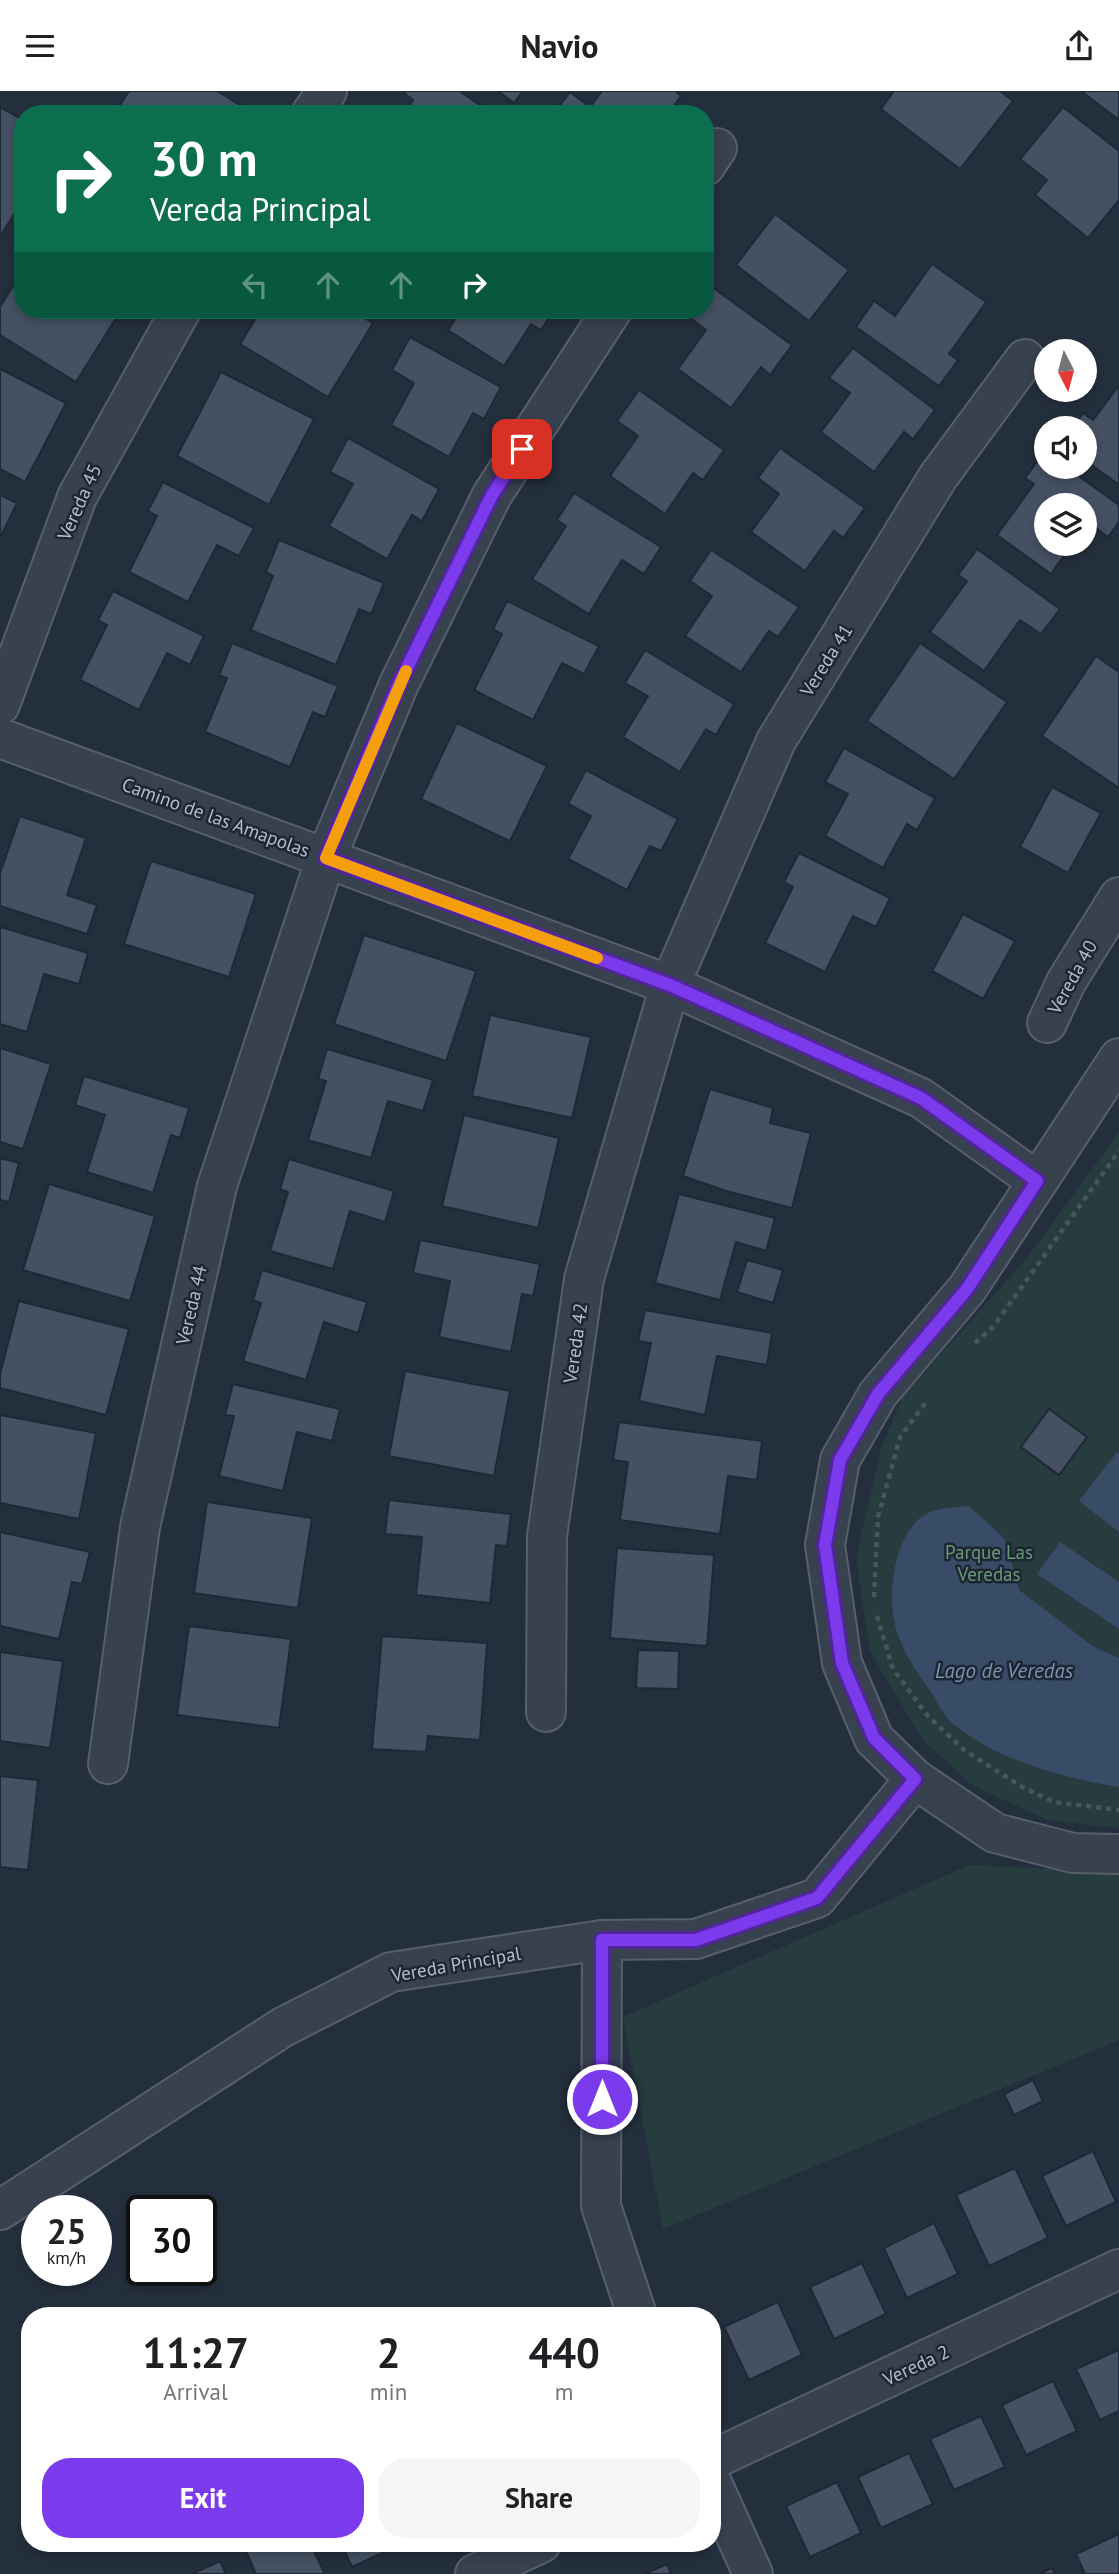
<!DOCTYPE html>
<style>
body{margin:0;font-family:"PT Sans",sans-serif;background:#f6f6f6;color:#202124;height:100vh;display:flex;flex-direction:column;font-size:26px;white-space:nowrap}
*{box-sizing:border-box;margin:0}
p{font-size:23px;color:#757577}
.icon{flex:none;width:38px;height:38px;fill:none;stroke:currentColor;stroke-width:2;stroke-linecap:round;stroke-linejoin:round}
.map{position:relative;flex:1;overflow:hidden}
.drawer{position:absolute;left:21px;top:2216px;width:700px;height:245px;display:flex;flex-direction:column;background:#fff;border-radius:28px;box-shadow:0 4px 10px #0003}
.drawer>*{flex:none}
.hud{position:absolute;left:14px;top:14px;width:700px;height:214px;border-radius:28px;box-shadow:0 4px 10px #0003;background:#0b6e4f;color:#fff;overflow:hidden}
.needle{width:46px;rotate:174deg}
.controls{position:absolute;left:1034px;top:248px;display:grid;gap:14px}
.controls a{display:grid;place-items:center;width:63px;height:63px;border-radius:50%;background:#fff;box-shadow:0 4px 10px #0003;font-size:35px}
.speed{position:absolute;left:21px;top:2104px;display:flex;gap:14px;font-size:35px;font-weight:700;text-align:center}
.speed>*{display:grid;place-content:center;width:91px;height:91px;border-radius:50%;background:#fff;box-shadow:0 4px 10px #0003;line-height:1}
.speed small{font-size:18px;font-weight:400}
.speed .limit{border:4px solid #111;border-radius:10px;background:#fff;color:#111}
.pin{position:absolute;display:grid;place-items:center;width:60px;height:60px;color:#fff;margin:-30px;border-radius:14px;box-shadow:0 4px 10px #0006}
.me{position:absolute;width:77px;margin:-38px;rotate:0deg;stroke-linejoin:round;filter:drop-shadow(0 0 5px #0008)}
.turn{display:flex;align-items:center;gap:24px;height:147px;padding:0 21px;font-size:32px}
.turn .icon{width:91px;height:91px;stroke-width:2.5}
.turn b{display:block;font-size:49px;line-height:60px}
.lanes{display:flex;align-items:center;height:66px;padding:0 21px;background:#0003;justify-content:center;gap:35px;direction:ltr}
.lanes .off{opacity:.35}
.eta{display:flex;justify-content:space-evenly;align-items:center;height:119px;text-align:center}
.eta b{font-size:42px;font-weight:700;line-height:49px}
.primary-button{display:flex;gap:14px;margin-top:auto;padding:14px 21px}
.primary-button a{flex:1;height:80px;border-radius:28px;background:#7c3aed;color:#fff;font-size:28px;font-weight:700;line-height:80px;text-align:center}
.primary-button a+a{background:#f6f6f6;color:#202124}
header{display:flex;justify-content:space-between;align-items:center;height:91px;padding:0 21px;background:#fff;font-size:32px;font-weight:700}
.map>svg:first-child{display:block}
</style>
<header><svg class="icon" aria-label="menu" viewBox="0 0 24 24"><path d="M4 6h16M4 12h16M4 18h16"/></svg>Navio<svg class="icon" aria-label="share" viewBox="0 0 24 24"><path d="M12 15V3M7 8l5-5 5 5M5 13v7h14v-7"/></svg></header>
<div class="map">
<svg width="1119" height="2483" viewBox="0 0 1119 2483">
<rect width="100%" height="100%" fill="#242f3e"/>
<g fill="#263c3f">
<path d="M1119,1041V1737L1047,1729L972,1694L923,1649L870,1561L856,1467L881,1358L902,1307L1027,1167Z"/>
<path d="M969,1774L1119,1780V1949L663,2138L623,1926Z"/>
</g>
<g fill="#394c67">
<path d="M1117,1361L1119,1363V1441L1079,1410Z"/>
<path d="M969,1415L1005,1448L1019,1499L1094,1556L1119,1567V1696C1061,1686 997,1670 951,1631C944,1624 938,1613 933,1604C921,1587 908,1569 900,1549C885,1516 891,1454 919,1428C932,1416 953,1417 969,1415Z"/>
<path d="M1060,1451L1119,1491V1538L1037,1483Z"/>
</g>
<g fill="#455162" stroke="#1f2835" stroke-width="2">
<path d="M129,0H217L243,16L238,23H114Z"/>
<path d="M406,0H459L493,23H404L413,9L405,3Z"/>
<path d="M498,0H523L514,12Z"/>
<path d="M602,0H675L681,5L668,23H553L570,1L590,16Z"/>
<path d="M894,0H1000L1013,10L960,78L881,18Z"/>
<path d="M1081,0H1119V29Z"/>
<path d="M0,16L23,29V109L0,146Z"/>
<path d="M1063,16L1119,60V109L1088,147L1035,104L1047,89L1020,68Z"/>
<path d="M775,123L849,179L809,230L736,174Z"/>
<path d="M932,173L986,211L949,263L958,269L939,295L856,236L874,210L895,225Z"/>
<path d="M23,179V219H121L76,291L0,244V216Z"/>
<path d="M708,193L792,254L770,284L761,276L731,317L678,278L706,239L685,223L689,219H705V196Z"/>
<path d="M261,219H350L373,232L328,306L240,253Z"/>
<path d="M461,219H554L541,239L531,233L504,275L448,239Z"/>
<path d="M410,246L501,296L484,328L473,322L449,366L391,334L414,292L392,279Z"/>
<path d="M853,257L935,319L913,348L904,341L874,381L821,341L850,302L829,287Z"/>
<path d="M0,278L66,312L25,391L0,378Z"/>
<path d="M221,281L314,328L269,414L177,365Z"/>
<path d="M1119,294V394L1085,369V338H1072L1083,322L1093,329Z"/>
<path d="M639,299L724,359L703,389L693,382L665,423L610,385L638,345L617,330Z"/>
<path d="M348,347L439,398L422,430L412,424L387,468L329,435L353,393L330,381Z"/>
<path d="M780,357L865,417L843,447L834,440L805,480L751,441L779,403L758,387Z"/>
<path d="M1044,361L1046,363V376H1066L1119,414V431L1108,446L1088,431L1085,435V415H1046V453H1072L1051,483L997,444L1034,393L1025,387Z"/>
<path d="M163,391L254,437L239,465L217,454L188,511L129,481L157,425L148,420Z"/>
<path d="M574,402L661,456L644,483L622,469L589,523L532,488L566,435L557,429Z"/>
<path d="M0,404L17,412L0,447Z"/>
<path d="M279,449L384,492L371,523L359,518L336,574L251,539L273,485L266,481Z"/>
<path d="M977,458L1060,518L1041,543L1020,529L984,580L930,541L967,490L958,484Z"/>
<path d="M711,459L799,516L778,546L769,540L741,581L685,545L712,505L690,490Z"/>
<path d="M113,500L204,545L190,574L167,562L139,619L80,589L107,534L98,529Z"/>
<path d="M507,510L599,555L584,583L562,572L533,629L474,599L502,543L493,538Z"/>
<path d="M232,552L338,595L325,626L313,621L290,676L205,641L227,587L219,584Z"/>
<path d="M920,552L1007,611L954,688L867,630Z"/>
<path d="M645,559L734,613L716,644L706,638L680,681L623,646L648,605L625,592Z"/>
<path d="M1096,565L1119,581V697L1042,645Z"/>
<path d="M457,632L547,675L510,750L421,708Z"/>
<path d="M844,657L935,707L917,739L907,733L883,777L825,745L848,703L825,691Z"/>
<path d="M586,679L678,728L661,760L650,755L627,799L568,768L591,725L568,713Z"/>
<path d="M1052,696L1101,722L1068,782L1020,756Z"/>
<path d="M20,725L86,747L67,804L97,814L87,843L0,815V782Z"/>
<path d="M799,762L890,807L876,836L853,825L825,881L765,852L793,796L784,791Z"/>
<path d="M151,770L256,803L229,886L124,853Z"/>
<path d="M963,823L1015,850L983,908L932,880Z"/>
<path d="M0,836L88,862L79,893L44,883L27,941L0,933Z"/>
<path d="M364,844L476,880L446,970L334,933Z"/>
<path d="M490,924L591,946L572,1027L472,1005Z"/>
<path d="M0,957L51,973L23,1058L0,1051Z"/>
<path d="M327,958L433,989L423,1020L388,1010L371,1067L308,1049L326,990L318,988Z"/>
<path d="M84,985L189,1017L180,1047L171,1044L153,1102L87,1081L105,1024L75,1014Z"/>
<path d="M710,998L773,1017L770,1032L811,1042L792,1117L726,1100L683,1085Z"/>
<path d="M464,1024L559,1047L538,1137L442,1115Z"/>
<path d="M0,1067L19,1072L9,1111L0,1109Z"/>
<path d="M289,1068L394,1100L385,1131L350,1120L333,1178L270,1160L288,1101L280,1098Z"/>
<path d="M49,1093L155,1125L130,1210L23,1179Z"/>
<path d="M679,1103L775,1127L766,1160L736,1151L720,1209L655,1192Z"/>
<path d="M420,1149L540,1173L533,1205L522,1203L511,1261L439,1246L450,1190L413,1182Z"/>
<path d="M747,1169L783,1179L773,1212L737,1201Z"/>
<path d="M262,1179L367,1211L358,1242L324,1231L306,1289L243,1270L261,1212L253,1209Z"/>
<path d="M19,1210L129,1238L106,1324L0,1297V1283Z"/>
<path d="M645,1219L772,1242L767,1274L717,1265L705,1324L639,1310L651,1252L638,1250Z"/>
<path d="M405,1280L510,1300L494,1385L389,1365Z"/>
<path d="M233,1293L340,1318L332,1350L297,1341L283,1400L219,1385L234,1325L225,1324Z"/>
<path d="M1049,1318L1087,1346L1059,1384L1021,1356Z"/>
<path d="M0,1324L96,1342L79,1428L0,1412Z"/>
<path d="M619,1331L762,1350L757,1389L728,1385L720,1443L620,1429L628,1371L613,1369Z"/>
<path d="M389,1409L511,1423L507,1455L496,1454L490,1512L416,1504L422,1446L385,1443Z"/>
<path d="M207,1411L312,1427L298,1517L194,1502Z"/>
<path d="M0,1441L90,1461L82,1493L72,1491L59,1548L0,1535Z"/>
<path d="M617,1457L714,1464L707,1555L610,1547Z"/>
<path d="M189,1535L291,1548L279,1637L177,1624Z"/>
<path d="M382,1545L487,1552L480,1649L428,1645L426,1661L372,1658Z"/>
<path d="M638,1559L679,1560L678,1598L636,1597Z"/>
<path d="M0,1561L63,1570L50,1657L0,1650Z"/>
<path d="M0,1685L38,1689L28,1779L0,1776Z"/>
<path d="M1033,1989L1043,2010L1014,2024L1004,2003Z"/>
<path d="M1093,2060L1116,2111L1066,2135L1042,2085Z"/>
<path d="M1015,2077L1048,2147L989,2175L956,2104Z"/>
<path d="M934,2132L958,2183L907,2207L884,2157Z"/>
<path d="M862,2172L886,2223L834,2248L810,2196Z"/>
<path d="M778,2211L802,2264L749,2289L724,2236Z"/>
<path d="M1119,2259V2320L1100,2329L1076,2278Z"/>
<path d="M1053,2290L1077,2340L1026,2364L1002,2314Z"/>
<path d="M981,2325L1005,2376L954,2399L930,2348Z"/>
<path d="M909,2362L933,2413L881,2437L858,2386Z"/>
<path d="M837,2391L861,2442L810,2466L786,2415Z"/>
<path d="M1119,2443V2483H1085L1076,2463Z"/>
<path d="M263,2452H310L325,2483H256L246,2460Z"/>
<path d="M341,2452H404L352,2476Z"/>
<path d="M220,2470L226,2483H192Z"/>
<path d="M667,2473L671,2483H645Z"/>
<path d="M1052,2477L1055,2483H1039Z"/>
</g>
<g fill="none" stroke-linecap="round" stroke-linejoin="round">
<defs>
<g id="minor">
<path d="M311,23L327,0"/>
<path d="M705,75L717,57"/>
<path d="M0,614L77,406L181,219"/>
<path d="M0,647L670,894L921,1007L1037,1090"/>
<path d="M1047,932L1066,891L1119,806"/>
<path d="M1119,967L967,1198L878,1303L840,1369L825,1454L842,1572L874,1648L915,1688L995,1742L1073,1762L1119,1763"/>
<path d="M546,1621L547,1445L584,1188L670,894L776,650L938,386L1025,268"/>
<path d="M108,1673L140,1436L217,1095L326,767L399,593L492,404L612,219"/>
<path d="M602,1849L601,2115L637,2224"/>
<path d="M0,2119L283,1936L391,1881L602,1849L696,1848L817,1807L915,1688"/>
<path d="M712,2369L1119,2178"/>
<path d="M712,2392L753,2483"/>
<path d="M475,2483L541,2452"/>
</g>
</defs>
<use href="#minor" stroke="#565f6c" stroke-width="42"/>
<g stroke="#44595c" stroke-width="4.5" stroke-dasharray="5 5" stroke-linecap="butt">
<path d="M975,1252L993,1236L1119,1060"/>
<path d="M874,1506L878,1426L900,1346L927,1310"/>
<path d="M877,1525L893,1578L927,1624L964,1659L1022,1696L1054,1711L1119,1719"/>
</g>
<use href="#minor" stroke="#38414e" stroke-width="38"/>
</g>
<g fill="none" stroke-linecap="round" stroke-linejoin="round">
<defs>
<path id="route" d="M522,358L492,404L399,593L326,767L670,894L921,1007L1037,1090L967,1198L878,1303L840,1369L825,1454L842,1572L874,1647L915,1688L817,1807L696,1849H602V2008"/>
</defs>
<use href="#route" stroke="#51269a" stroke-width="18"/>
<use href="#route" stroke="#7c3aed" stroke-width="12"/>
<path stroke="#f59e0b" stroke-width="12" d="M406,580L326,767L597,867"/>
</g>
<g text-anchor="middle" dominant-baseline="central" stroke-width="5" stroke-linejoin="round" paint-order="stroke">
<g font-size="19" fill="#b4bcc9" stroke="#1d2633">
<text transform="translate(79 411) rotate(-66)">Vereda 45</text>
<text transform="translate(826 569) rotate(-58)">Vereda 41</text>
<text transform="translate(216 726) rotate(20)">Camino de las Amapolas</text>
<text transform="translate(1072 886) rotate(-61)">Vereda 40</text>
<text transform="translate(191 1214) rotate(-77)">Vereda 44</text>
<text transform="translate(575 1252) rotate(-82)">Vereda 42</text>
<text transform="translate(456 1873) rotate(-10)">Vereda Principal</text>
<text transform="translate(916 2274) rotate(-25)">Vereda 2</text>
</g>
<g font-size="19" fill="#6b9a76" stroke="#1d2633">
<text x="989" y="1461">Parque Las<tspan x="989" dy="22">Veredas</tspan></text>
</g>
<g font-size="21" font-style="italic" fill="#7c92b1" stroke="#1d2633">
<text x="1004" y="1579">Lago de Veredas</text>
</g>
</g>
</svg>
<div class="controls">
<a><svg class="needle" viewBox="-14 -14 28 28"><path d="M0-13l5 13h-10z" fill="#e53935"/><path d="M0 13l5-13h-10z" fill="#757577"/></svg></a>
<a><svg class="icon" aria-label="sound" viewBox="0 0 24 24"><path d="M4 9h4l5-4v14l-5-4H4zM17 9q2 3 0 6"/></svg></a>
<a><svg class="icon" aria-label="layers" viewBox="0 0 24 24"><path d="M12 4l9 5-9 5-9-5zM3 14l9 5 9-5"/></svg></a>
</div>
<div class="speed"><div>25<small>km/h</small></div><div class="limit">30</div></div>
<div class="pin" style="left:522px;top:358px;background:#d93025"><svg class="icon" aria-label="arrive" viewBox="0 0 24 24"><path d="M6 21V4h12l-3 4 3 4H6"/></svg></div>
<svg class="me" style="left:602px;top:2008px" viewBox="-20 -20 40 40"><circle r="17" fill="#7c3aed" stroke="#fff" stroke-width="3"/><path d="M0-11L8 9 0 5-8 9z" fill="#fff"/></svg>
<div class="hud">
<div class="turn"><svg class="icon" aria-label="right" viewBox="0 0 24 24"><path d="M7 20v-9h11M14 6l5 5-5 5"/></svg><div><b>30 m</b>Vereda Principal</div></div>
<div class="lanes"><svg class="icon off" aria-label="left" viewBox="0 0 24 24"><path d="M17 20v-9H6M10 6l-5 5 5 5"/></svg><svg class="icon off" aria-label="ahead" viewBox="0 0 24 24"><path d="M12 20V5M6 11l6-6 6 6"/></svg><svg class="icon off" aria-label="ahead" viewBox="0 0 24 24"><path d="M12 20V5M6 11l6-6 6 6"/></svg><svg class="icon" aria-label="right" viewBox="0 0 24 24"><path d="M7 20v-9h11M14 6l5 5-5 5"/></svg></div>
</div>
<section class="drawer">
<div class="eta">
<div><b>11:27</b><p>Arrival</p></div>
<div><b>2</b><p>min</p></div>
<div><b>440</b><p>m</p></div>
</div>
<div class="primary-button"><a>Exit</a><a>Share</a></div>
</section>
</div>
